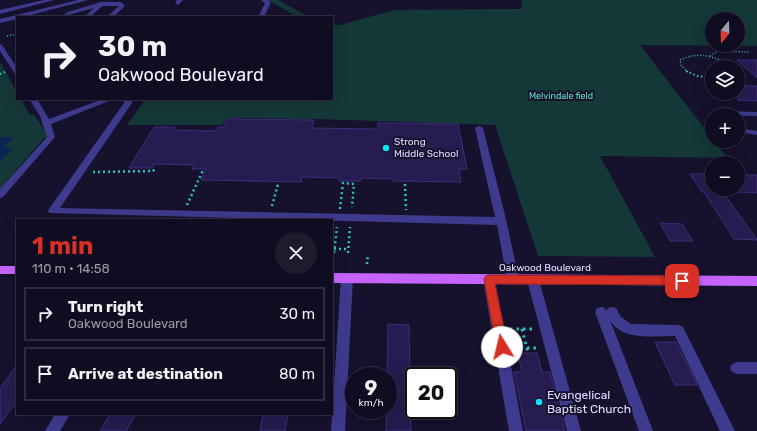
<!DOCTYPE html>
<meta charset="utf-8">
<style>
body{margin:0;font-family:Rubik,sans-serif;background:#1e1b2f;color:#f1f3f6;height:100vh;display:flex;flex-direction:column;font-size:15px;white-space:nowrap}
*{box-sizing:border-box;margin:0}
p{font-size:13px;color:#9c9ca5}
.icon{flex:none;width:22px;height:22px;fill:none;stroke:currentColor;stroke-width:2;stroke-linecap:round;stroke-linejoin:round}
.map{position:relative;flex:1;overflow:hidden}
.details{position:absolute;left:16px;top:219px;width:317px;height:196px;display:flex;flex-direction:column;background:#100d22;border-radius:0px;box-shadow:0 4px 16px #0002,0 0 0 1px #302d40}
.details>*{flex:none}
.top-card{position:absolute;left:16px;top:16px;width:317px;height:84px;border-radius:0px;box-shadow:0 4px 16px #0002,0 0 0 1px #302d40;background:#100d22;color:#f1f3f6;overflow:hidden}
.needle{width:26px;rotate:199deg}
.fabs{position:absolute;left:705px;top:12px;display:grid;gap:8px}
.fabs a{display:grid;place-items:center;width:40px;height:40px;border-radius:50%;background:#100d22;box-shadow:0 4px 16px #0002,0 0 0 1px #302d40;font-size:20px}
.speed{position:absolute;left:345px;top:367px;display:flex;gap:8px;font-size:20px;font-weight:700;text-align:center}
.speed>*{display:grid;place-content:center;width:52px;height:52px;border-radius:50%;background:#100d22;box-shadow:0 4px 16px #0002,0 0 0 1px #302d40;line-height:1}
.speed small{font-size:10px;font-weight:400}
.speed .limit{border:2px solid #111;border-radius:6px;background:#fff;color:#111}
.pin{position:absolute;display:grid;place-items:center;width:34px;height:34px;color:#fff;margin:-17px;border-radius:8px;box-shadow:0 2px 6px #0006}
.me{position:absolute;width:44px;margin:-22px;rotate:351deg;stroke-linejoin:round;filter:drop-shadow(0 0 3px #0008)}
.turn{display:flex;align-items:center;gap:14px;height:84px;padding:0 16px;font-size:18px}
.turn .icon{width:52px;height:52px;stroke-width:2.5}
.turn b{display:block;font-size:28px;line-height:34px}
.round{display:grid;place-items:center;flex:none;width:42px;height:42px;border-radius:21px;background:#1e1b2f}
.head{display:flex;align-items:center;justify-content:space-between;height:68px;padding:0 16px}
h1{font-size:24px;font-weight:700;line-height:30px;color:#d93025}
ul{padding:0;list-style:none}
li{display:flex;align-items:center;gap:12px;height:54px;margin:0 8px 6px;padding:0 8px;border:2px solid #302d40;border-radius:0px}
li div{flex:1}
li b{display:block;font-size:15px}
li em{font-style:normal}
.map>svg:first-child{display:block}
</style>
<div class="map">
<svg width="757" height="431" viewBox="0 0 757 431">
<rect width="100%" height="100%" fill="#16112d"/>
<g fill="#143837" fill-rule="evenodd">
<path d="M268,0H279L308,17H297Z"/>
<path d="M522,0H757V46L640,45L712,138V141H714L728,158L600,156L655,257L538,256L495,125L316,119L227,118L222,125H127L144,101L142,99H332V25H340L394,10L521,9ZM712,19H738V45H712Z"/>
<path d="M0,62L17,92V99H21L30,115L34,114L48,136L44,138L0,189Z"/>
</g>
<path fill="#0b2552" d="M0,137H14L3,148H13L0,162Z"/>
<g fill="#271c4f" stroke="#3e2d7c">
<path d="M737,60H757V78Z"/>
<path d="M738,86H757V101L738,100Z"/>
<path d="M227,119L314,120L312,128L378,129V123L458,124L467,169H459L461,182L393,181V179L361,178L360,181H339V178L302,177L301,182L201,180L206,169H192L194,165L154,164L152,168H129L154,127H175L173,130L216,131L218,127H224Z"/>
<path d="M690,174H712V189H721L757,240L734,239L704,192H702Z"/>
<path d="M738,175H757V193L738,192Z"/>
<path d="M660,223L682,224L693,241H670Z"/>
<path d="M388,324L409,325L411,431H386Z"/>
<path d="M655,342H676L697,385H675Z"/>
<path d="M518,353H537L542,372H550L565,431H526L514,372H522Z"/>
<path d="M17,365V401L0,424V388Z"/>
<path d="M110,414H136L126,431H100Z"/>
<path d="M263,414H288L285,431H260Z"/>
</g>
<g fill="none" stroke-linecap="round" stroke-linejoin="round">
<g stroke="#2dc3bb" stroke-width="1.5" stroke-dasharray="1 2" stroke-linecap="butt">
<path d="M7,36L17,34"/>
<path d="M710,56L718,51L749,52"/>
<path d="M688,72L681,65L680,60C698,51 716,56 732,67"/>
</g>
<g stroke="#2dc3bb" stroke-width="2" stroke-dasharray="1.5 2.5" stroke-linecap="butt">
<path d="M686,71L697,76L712,78"/>
<path d="M0,74L5,72"/>
</g>
<g stroke="#2dc3bb" stroke-width="2.5" stroke-dasharray="2 3" stroke-linecap="butt">
<path d="M93,172L153,171L156,167"/>
<path d="M405,184L406,210"/>
<path d="M187,205L203,170"/>
<path d="M272,206L278,184"/>
<path d="M340,209L343,183L354,184L352,207"/>
<path d="M334,249H348"/>
<path d="M334,253L337,227"/>
<path d="M348,253L350,227"/>
<path d="M367,264L368,254"/>
</g>
<g stroke="#2dc3bb" stroke-width="3" stroke-dasharray="2.5 4" stroke-linecap="butt">
<path d="M510,329H533"/>
<path d="M522,329L528,353"/>
<path d="M514,348H539"/>
</g>
<g fill="#3e3b8e" fill-rule="evenodd">
<path d="M44,0H54L0,14V10Z"/>
<path d="M78,0H88L23,17H17V19L0,23V19Z"/>
<path d="M177,0H183L178,5L175,3Z"/>
<path d="M261,0H268L271,2L264,17H258L265,3Z"/>
<path d="M101,2H121L125,6L113,17H107L119,6H102L90,17H84L94,8L68,15L65,13Z"/>
<path d="M66,14L68,15V17H57Z"/>
<path d="M0,44L2,45L17,68V75L15,74L0,51Z"/>
<path d="M29,99H37L49,119L103,99H114L51,124L55,137L3,197L0,198V189L47,137L40,116Z"/>
<path d="M123,99H131L132,103L60,208L495,217L475,128L479,126L483,128L505,215L519,279L517,282L513,284L509,282L507,279L497,225L49,213L48,211L49,209L124,103Z"/>
<path d="M726,111L757,112V116L718,115Z"/>
<path d="M738,128L757,131V135L738,132Z"/>
<path d="M347,273L351,275L353,278L345,431H331L341,278L343,275Z"/>
<path d="M489,274L493,276L495,279L523,431H509L483,279L485,276Z"/>
<path d="M533,275L537,277L539,280L581,431H567L527,280L529,277Z"/>
<path d="M601,307L605,308L606,311L608,308L612,307L616,308L621,317L631,324L679,325L683,327L735,431H720L675,336C655,336 621,341 610,320L653,431H639L595,312L597,308Z"/>
<path d="M737,362H757V374H737L732,372L730,368L732,364Z"/>
<path d="M55,414H70L60,431H45Z"/>
</g>
<g fill="#c664ff" fill-rule="evenodd">
<rect x="0" y="266" width="17" height="8"/>
<path d="M332,273L757,276V286L332,283Z"/>
</g>
</g>
<path fill="#d93025" stroke="#8d1f18" d="M489,275L682,276L686,278L687,281L686,284L682,285L495,284L508,347L506,351L502,353L498,351L496,347L484,279L486,276Z"/>
<g fill="#09e5ff" stroke="#16112d" stroke-width="1.5">
<circle cx="386" cy="148" r="4"/>
<circle cx="539" cy="402" r="4"/>
</g>
<g text-anchor="middle" dominant-baseline="central" stroke-width="4" stroke-linejoin="round" paint-order="stroke">
<g font-size="9" fill="#63e5c5" stroke="#16112d">
<text x="561" y="96">Melvindale field</text>
</g>
<g font-size="10" fill="#e1ddff" stroke="#16112d" text-anchor="start">
<text x="394" y="142">Strong<tspan x="394" dy="12">Middle School</tspan></text>
</g>
<g font-size="10" fill="#e1ddff" stroke="#16112d">
<text x="545" y="268">Oakwood Boulevard</text>
</g>
<g font-size="12" fill="#e1ddff" stroke="#16112d" text-anchor="start">
<text x="547" y="395">Evangelical<tspan x="547" dy="14">Baptist Church</tspan></text>
</g>
</g>
</svg>
<div class="fabs">
<a><svg class="needle" viewBox="-14 -14 28 28"><path d="M0-13l5 13h-10z" fill="#e53935"/><path d="M0 13l5-13h-10z" fill="#9c9ca5"/></svg></a>
<a><svg class="icon" aria-label="layers" viewBox="0 0 24 24"><path d="M12 4l9 5-9 5-9-5zM3 14l9 5 9-5"/></svg></a>
<a>+</a>
<a>−</a>
</div>
<div class="speed"><div>9<small>km/h</small></div><div class="limit">20</div></div>
<div class="pin" style="left:682px;top:281px;background:#d93025"><svg class="icon" aria-label="arrive" viewBox="0 0 24 24"><path d="M6 21V4h12l-3 4 3 4H6"/></svg></div>
<svg class="me" style="left:502px;top:347px" viewBox="-20 -20 40 40"><circle r="19" fill="#fff"/><path d="M0-13L10 11 0 6-10 11z" fill="#d93025"/></svg>
<div class="top-card">
<div class="turn"><svg class="icon" aria-label="right" viewBox="0 0 24 24"><path d="M7 20v-9h11M14 6l5 5-5 5"/></svg><div><b>30 m</b>Oakwood Boulevard</div></div>
</div>
<section class="details">
<div class="head"><div><h1>1 min</h1><p>110 m · 14:58</p></div><a class="round"><svg class="icon" aria-label="close" viewBox="0 0 24 24"><path d="M6 6l12 12M18 6L6 18"/></svg></a></div>
<ul>
<li><svg class="icon" aria-label="right" viewBox="0 0 24 24"><path d="M7 20v-9h11M14 6l5 5-5 5"/></svg><div><b>Turn right</b><p>Oakwood Boulevard</p></div><em>30 m</em></li>
<li><svg class="icon" aria-label="arrive" viewBox="0 0 24 24"><path d="M6 21V4h12l-3 4 3 4H6"/></svg><div><b>Arrive at destination</b></div><em>80 m</em></li>
</ul>
</section>
</div>
